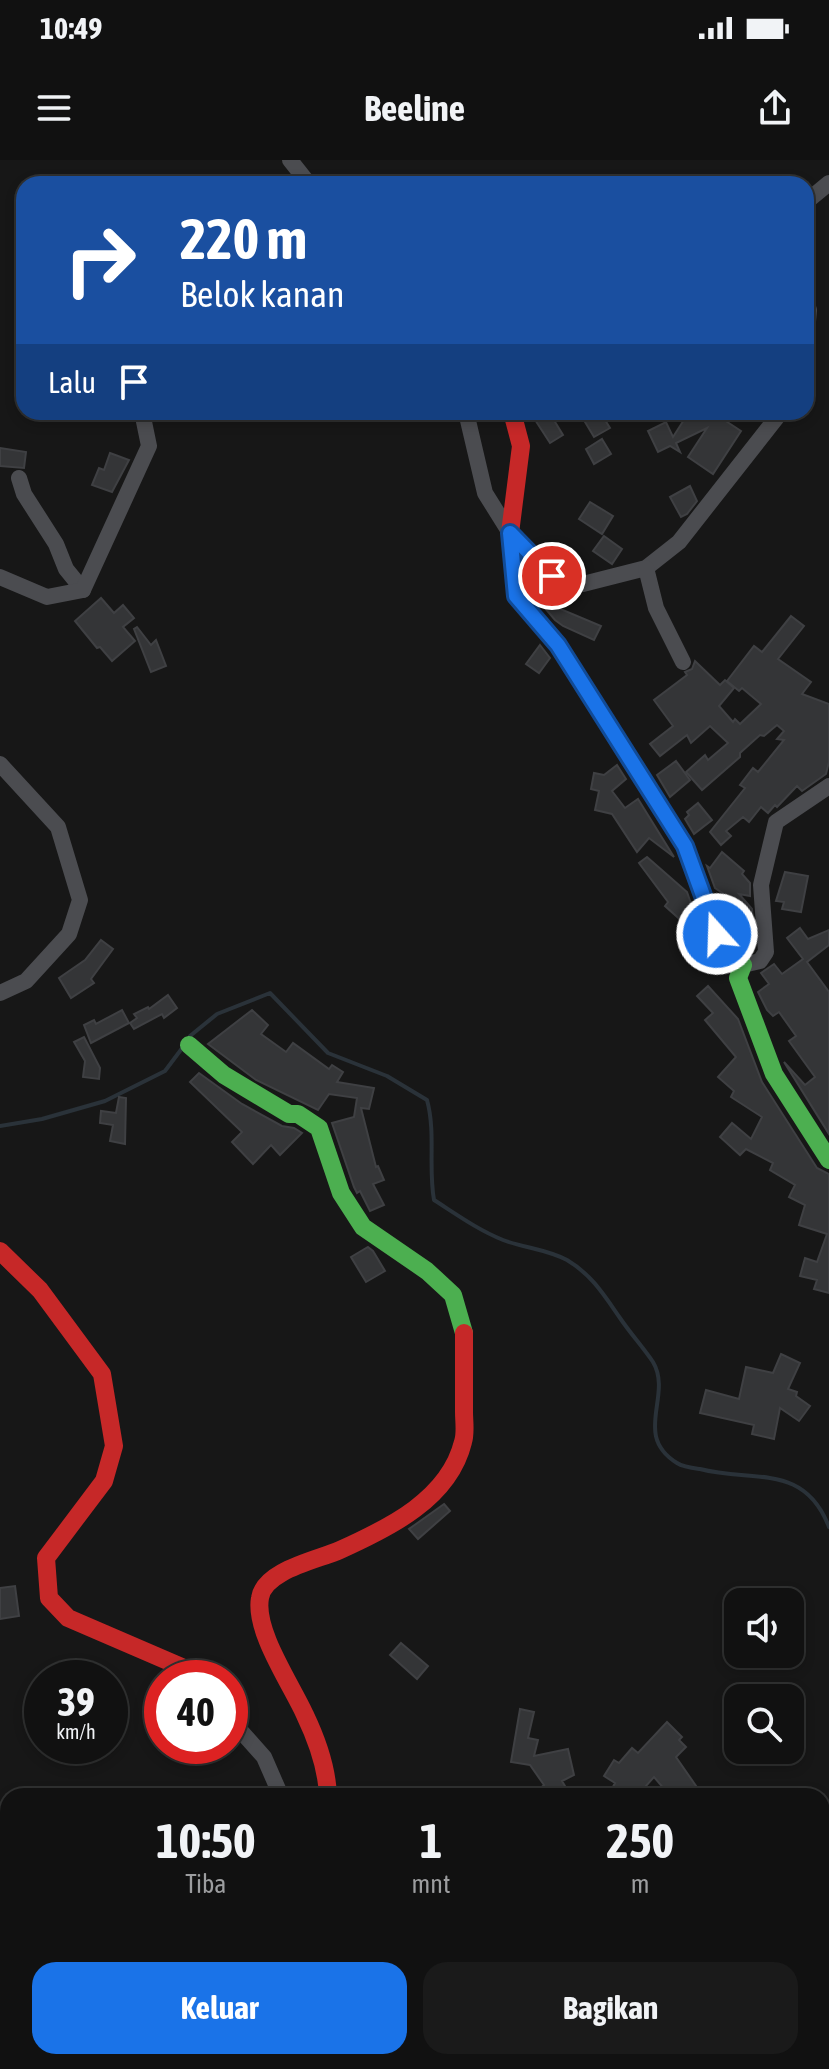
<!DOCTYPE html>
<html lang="id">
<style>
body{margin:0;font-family:"Asap Condensed",sans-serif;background:#1a1a1a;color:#f1f3f6;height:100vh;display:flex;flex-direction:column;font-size:30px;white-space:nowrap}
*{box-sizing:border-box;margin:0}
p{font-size:26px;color:#9c9d9f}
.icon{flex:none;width:44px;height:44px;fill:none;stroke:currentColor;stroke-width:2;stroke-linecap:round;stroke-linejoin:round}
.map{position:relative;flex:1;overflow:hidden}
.drawer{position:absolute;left:0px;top:1628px;width:830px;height:282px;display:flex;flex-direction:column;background:#111;border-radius:24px 24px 0 0;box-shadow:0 4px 12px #0003,0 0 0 2px #303131}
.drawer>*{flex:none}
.guide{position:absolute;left:16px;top:16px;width:798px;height:244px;border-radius:24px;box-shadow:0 4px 12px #0003,0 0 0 2px #303131;background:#1a4fa0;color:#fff;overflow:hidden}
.controls{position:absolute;left:724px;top:1428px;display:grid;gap:16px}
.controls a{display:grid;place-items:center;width:80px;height:80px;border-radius:16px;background:#111;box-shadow:0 4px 12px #0003,0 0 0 2px #303131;font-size:40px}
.speed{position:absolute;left:24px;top:1500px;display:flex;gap:16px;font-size:40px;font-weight:700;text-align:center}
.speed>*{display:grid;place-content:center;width:104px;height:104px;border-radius:50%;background:#111;box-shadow:0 4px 12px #0003,0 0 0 2px #303131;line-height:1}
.speed small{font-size:20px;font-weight:400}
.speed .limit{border:12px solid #d22;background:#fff;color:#111}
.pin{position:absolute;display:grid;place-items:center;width:68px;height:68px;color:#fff;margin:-34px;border:4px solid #fff;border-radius:50%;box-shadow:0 2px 8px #0007}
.me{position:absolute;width:88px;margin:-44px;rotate:340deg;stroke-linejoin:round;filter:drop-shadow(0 0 6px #0008)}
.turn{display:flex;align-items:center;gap:28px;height:168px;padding:0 32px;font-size:36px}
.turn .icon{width:104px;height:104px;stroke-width:2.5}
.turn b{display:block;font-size:56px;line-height:68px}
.then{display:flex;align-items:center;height:76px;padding:0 32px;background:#0003;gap:16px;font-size:30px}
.eta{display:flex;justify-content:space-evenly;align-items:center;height:136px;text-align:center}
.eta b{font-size:48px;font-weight:700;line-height:56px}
.cta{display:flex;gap:16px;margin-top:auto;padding:16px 32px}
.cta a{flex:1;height:92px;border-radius:24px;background:#1a73e8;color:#fff;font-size:32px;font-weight:700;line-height:92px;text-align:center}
.cta a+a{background:#1a1a1a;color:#f1f3f6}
.status{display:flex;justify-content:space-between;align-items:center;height:56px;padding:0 40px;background:#111;direction:ltr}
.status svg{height:22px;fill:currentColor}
header{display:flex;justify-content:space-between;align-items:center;height:104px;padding:0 32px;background:#111;font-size:36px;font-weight:700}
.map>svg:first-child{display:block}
</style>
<div class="status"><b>10:49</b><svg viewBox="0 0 49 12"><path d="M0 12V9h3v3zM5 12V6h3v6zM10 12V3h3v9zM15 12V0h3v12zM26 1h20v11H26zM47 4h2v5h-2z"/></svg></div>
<header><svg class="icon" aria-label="menu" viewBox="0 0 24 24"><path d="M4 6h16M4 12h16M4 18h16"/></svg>Beeline<svg class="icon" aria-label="share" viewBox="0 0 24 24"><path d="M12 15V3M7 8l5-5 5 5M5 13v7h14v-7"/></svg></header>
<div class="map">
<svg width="829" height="1909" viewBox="0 0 829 1909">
<rect width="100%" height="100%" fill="#171717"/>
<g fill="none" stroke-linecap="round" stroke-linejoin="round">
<g stroke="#2a3239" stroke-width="4">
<path d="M190,876L217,854L270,833L328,893L387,916L427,940C436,973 428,1007 434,1040C456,1054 478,1070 503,1080C524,1088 546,1089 567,1100C592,1115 604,1135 620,1158C630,1173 643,1187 653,1202C673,1236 632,1275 677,1303C683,1307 692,1308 700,1309C753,1323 804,1302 829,1367"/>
<path d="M0,966L42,959L105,941L165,911L183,887"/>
</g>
</g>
<g fill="#343537" stroke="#3f4043" stroke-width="2">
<path d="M530,252H549L563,275L550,283Z"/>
<path d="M579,252H600L610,268L594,277Z"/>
<path d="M689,252H704L713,258L715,254L741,271L713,314L688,297L707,268L676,283L680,292L670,286L658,292L648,271L666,262L673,277Z"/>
<path d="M602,279L611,294L594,304L586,289Z"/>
<path d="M0,288L26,292L24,308L0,306Z"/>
<path d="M110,293L129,300L112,332L92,325L99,308L104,310Z"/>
<path d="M690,326L697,341L687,354L681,357L670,337Z"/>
<path d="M590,342L613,356L602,374L579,359Z"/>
<path d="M604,376L622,389L612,404L593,391Z"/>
<path d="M543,432L561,443L558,448L601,466L594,480L563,466L555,460L538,440Z"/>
<path d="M101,438L114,453L123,445L134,458L123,467L135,481L112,501L100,487L97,488L75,461Z"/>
<path d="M791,456L804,466L778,499L811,522L802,534L829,544V602L826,614L802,631L797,626L777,647L775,645L768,653L761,647L749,662L743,657L726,671L731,676L721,685L710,672L745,628L740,625L753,608L758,612L784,580L777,579L784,571L777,565L764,576L760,575L740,593V597L702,630L686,612L705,595L708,600L728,583L710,566L691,583L687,575L660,596L650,584L673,566L654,540L687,515L685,512L692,509L695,501L720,525L725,520L734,528L719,546L733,562L735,559L740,564L761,544L742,528L739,531L727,521L754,486L762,492Z"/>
<path d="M137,467L151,485L156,480L166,506L151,512L134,469Z"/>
<path d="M540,485L550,498L539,513L526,504Z"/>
<path d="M676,601L690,620L670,637L657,615Z"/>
<path d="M617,605L626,619L612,631L625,648L638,639L674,697L649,678L637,692L612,654L595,650L599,631L591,629L594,613L604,615Z"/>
<path d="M698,643L712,660L694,674L685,659L689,655L687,652Z"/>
<path d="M722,692L744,711L742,714L750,723V736L739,734L752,749L753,761L746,767L754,782L747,788L729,767L721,745L730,738L715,728L707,706L710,708Z"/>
<path d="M647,697L687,732L694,752L684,763L665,746L668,742L639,703Z"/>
<path d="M785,712L808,716L801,752L782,749L784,742L776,741Z"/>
<path d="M800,768L808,779L829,770V785L807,802L829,832V974L784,902L805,925L815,917L789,881L796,876L779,852L773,856L767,850L758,832L769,824L761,813L774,804L782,814L803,799L787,778Z"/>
<path d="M101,780L113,789L91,819L94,823L71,838L59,818L85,800Z"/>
<path d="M708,826L738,859L762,922L817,1008L829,1014V1133L814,1129L817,1120L800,1116L805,1098L817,1102L827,1074L799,1065L805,1045L789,1037L795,1025L770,1010L773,1003L746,989L740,995L720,977L732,963L751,979L762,957L731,937L734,931L718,917L736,897L705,860L713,853L697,836Z"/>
<path d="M168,835L177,848L164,858L162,854L134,869L130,863L137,858L134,854L148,847L149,849Z"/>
<path d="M122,850L129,863L91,883L84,865L94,860L96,864Z"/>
<path d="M252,850L268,865L261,874L286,892L293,883L329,909L332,905L343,912L337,922L374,928L369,949L361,948L376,1007L378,1006L384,1020L373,1024L384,1045L370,1051L360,1031L357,1033L354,1027L332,963L354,957L357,938L329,934L318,950L256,920L208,884Z"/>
<path d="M84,877L100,908L99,919L83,917L85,901L74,882Z"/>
<path d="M199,913L242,944L282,966L294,968L302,973L280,995L271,985L253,1004L232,982L242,972L190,922Z"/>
<path d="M119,937L126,938L125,984L110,981L113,965L100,963L101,951L116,953Z"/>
<path d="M368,1087L373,1091L385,1111L366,1122L351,1097Z"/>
<path d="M781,1194L800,1203L788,1229L797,1232L796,1236L810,1246L799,1261L780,1248L774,1279L752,1274L754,1265L700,1253L706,1230L739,1239L746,1207L773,1213Z"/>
<path d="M444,1344L450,1351L418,1379L409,1369Z"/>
<path d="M15,1426L19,1456L0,1459V1428Z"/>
<path d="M401,1483L428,1506L417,1519L390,1495Z"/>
<path d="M520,1549L534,1552L528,1578L538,1580L534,1596L568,1589L574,1615L562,1621L571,1636H532L544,1625L530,1605L511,1602Z"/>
<path d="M667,1562L682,1577L679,1580L686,1587L676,1597L703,1636H670L654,1617L637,1636H608L615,1623L604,1616L614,1600L619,1603L632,1588L638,1593Z"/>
</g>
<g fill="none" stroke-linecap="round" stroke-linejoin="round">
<g stroke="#4b4c50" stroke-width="16">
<path d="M290,0L309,24"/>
<path d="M806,42L829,23"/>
<path d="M806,142L809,150L806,184"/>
<path d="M466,252L485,333L510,373L552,416L583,424L646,408L679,382L781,252"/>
<path d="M19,318L24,334L56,384L66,409L83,430"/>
<path d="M646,408L656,448L683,502"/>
<path d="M0,417L47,437L83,430L149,286L142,252"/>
<path d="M0,604L58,667L80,740L69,774L26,821L0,833"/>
<path d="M743,805L760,801L766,792L761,725L776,662L829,626"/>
<path d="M230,1559L264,1597L281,1636"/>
<path d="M0,1795L8,1821"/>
<path d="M102,1902L111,1909"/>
<path d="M711,1909L712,1902"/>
</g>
<g stroke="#4caf50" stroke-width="18">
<path d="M620,583L685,686L717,774L743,805L738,818L774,914L829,1000"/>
<path d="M189,885L224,915L289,954H298L319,968L341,1033L363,1067L427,1111L453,1135L464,1173"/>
</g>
<g stroke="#c62828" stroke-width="18">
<path d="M512,252L521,286L510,373L516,436L558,485L620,583"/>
<path d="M0,1091L40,1130L102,1214L114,1286L104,1321L46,1398L49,1438L68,1458L184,1508L193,1518"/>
<path d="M328,1636C327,1609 317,1580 305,1555C291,1524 254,1471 260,1438C264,1410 318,1400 340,1390C389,1368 449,1339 463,1282C466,1273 464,1262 464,1252C464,1226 464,1200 464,1173"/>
</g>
</g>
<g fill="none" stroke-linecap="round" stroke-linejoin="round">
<defs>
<path id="route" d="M552,416L510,373L516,436L558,485L685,686L717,774"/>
</defs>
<use href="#route" stroke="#114b97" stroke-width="20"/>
<use href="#route" stroke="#1a73e8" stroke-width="14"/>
</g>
</svg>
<div class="controls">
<a><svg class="icon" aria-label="sound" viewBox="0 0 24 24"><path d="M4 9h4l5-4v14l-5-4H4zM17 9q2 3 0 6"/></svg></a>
<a><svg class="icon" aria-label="search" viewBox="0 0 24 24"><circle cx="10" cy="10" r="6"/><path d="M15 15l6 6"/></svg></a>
</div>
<div class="speed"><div>39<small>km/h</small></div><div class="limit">40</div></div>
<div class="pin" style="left:552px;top:416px;background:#d93025"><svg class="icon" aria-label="arrive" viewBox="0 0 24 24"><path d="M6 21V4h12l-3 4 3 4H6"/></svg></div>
<svg class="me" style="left:717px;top:774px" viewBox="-20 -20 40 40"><circle r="17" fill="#1a73e8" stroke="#fff" stroke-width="3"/><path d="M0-11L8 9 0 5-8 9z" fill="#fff"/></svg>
<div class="guide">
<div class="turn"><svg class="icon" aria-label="right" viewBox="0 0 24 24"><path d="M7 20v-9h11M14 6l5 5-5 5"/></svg><div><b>220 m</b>Belok kanan</div></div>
<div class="then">Lalu<svg class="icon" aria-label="arrive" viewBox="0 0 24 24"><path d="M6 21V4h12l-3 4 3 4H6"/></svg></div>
</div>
<section class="drawer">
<div class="eta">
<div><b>10:50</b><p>Tiba</p></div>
<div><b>1</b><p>mnt</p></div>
<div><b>250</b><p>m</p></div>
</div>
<div class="cta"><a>Keluar</a><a>Bagikan</a></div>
</section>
</div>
